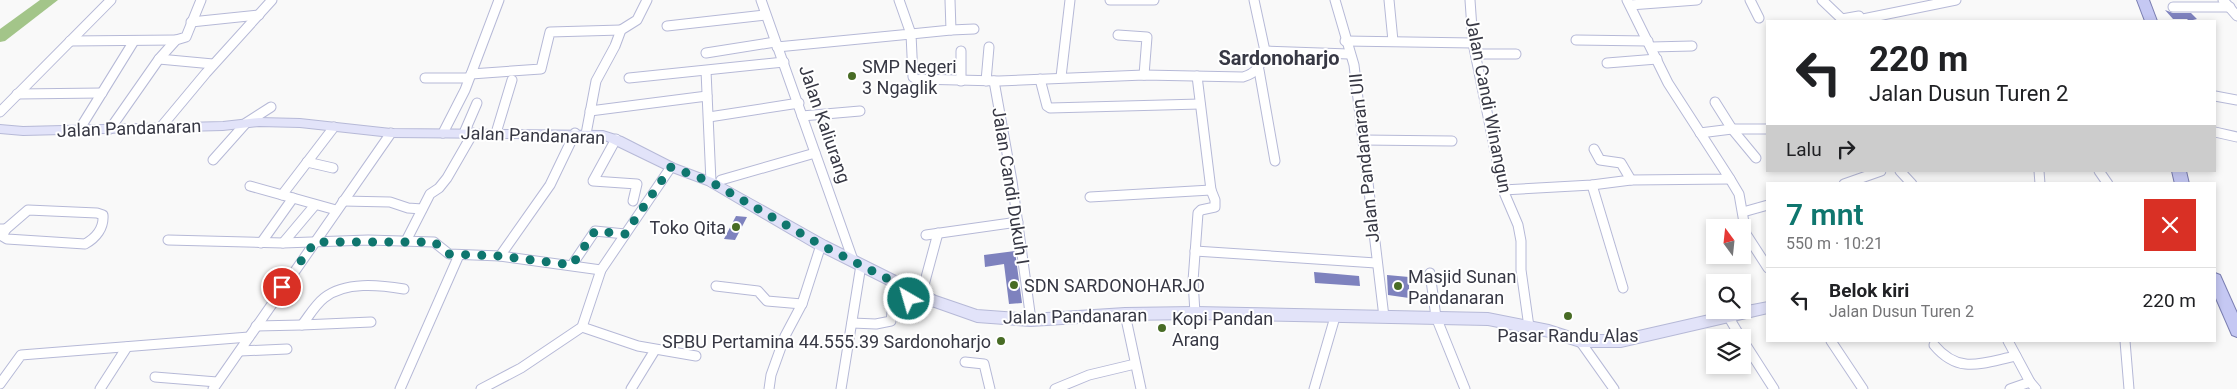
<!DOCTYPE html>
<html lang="id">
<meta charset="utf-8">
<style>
body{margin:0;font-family:Roboto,sans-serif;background:#f2f2f2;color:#202124;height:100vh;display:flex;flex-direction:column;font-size:19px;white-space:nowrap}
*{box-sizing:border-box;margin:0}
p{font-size:16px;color:#757577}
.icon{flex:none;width:28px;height:28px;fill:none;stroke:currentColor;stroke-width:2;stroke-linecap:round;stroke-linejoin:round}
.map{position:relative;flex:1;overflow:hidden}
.sheet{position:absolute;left:1766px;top:182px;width:450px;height:160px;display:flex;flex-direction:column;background:#fff;border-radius:0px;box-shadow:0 2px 8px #0003}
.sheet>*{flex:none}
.hud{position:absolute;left:1766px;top:20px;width:450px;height:152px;border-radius:0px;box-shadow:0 2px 8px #0003;background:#fff;color:#202124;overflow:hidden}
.needle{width:32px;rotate:345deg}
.tools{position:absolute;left:1706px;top:219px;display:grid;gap:10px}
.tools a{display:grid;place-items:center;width:45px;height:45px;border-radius:0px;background:#fff;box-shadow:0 2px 8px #0003;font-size:25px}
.pin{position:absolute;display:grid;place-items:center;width:42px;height:42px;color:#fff;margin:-21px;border:2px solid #fff;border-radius:50%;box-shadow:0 1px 5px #0007}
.me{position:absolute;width:55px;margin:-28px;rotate:322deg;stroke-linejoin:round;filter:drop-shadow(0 0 4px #0008)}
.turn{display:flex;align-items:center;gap:18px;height:105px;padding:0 20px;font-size:22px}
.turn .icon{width:65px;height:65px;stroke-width:2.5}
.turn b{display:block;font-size:35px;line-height:42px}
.then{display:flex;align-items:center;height:48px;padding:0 20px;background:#0003;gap:10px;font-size:19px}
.round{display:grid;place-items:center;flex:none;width:52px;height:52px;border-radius:0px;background:#f2f2f2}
.head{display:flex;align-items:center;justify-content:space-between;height:85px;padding:0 20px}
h1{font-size:30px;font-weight:600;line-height:38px;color:#0f766e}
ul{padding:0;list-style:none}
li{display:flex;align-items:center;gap:15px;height:65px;padding:0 20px;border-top:1px solid #e0e0e0}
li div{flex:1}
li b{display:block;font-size:19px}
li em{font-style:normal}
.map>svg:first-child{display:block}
</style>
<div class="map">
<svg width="2237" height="389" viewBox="0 0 2237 389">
<rect width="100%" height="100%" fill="#f9f9f9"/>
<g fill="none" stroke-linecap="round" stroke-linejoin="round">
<path fill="#a3c589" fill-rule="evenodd" d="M40,0H58L5,41L0,42V29Z"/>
</g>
<g fill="#7e82be">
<path d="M2165,10L2173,13H2191L2197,19L2189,21L2187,19H2173Z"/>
<path d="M736,216L747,217L735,240L724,239Z"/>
<path d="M1015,251L1022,303L1009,304L1004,264L985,267L984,255Z"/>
<path d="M1314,272L1359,276L1360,286L1315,283Z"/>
<path d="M1387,275L1409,277V298L1388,295Z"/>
</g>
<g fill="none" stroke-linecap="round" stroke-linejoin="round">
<defs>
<g id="minor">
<path d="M761,0L853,260"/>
<path d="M950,0L951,30L911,34L913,77L916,79L999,81L1144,75L1243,77C1257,73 1261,65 1265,51L1349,54"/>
<path d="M1110,0H1154"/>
<path d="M1254,0L1265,51"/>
<path d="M1335,0L1354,65L1384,317"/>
<path d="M1389,0L1393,41"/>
<path d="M1470,0L1473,43L1503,190L1518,225L1521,241V270L1529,327"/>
<path d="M1750,0L1759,18"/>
<path d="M1822,0L1844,21"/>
<path d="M2223,0L2237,16"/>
<path d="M1630,5L1697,0"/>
<path d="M2173,7H2230"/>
<path d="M1842,19L1859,16"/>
<path d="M1853,21L1956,0"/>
<path d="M191,22L259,15"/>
<path d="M667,26L765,15"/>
<path d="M951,30L974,29"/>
<path d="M1118,35L1147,37L1144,75"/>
<path d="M1576,40L1648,41"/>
<path d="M70,41L176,40"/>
<path d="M1345,41L1473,43"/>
<path d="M777,47L911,34L899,0"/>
<path d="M1651,47L1692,46"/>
<path d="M961,51V81"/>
<path d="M706,53L775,42"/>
<path d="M1476,54H1516"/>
<path d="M159,59L213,64"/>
<path d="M1607,63L1657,59"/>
<path d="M1259,70L1275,161"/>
<path d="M706,71L711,182"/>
<path d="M471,74L541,69L550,32L621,30"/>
<path d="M1197,76L1211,190"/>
<path d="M1061,77L1070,0"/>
<path d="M425,78H468"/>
<path d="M629,78L784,62"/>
<path d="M1040,79L1047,106L1050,108L1200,104"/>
<path d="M986,81L989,47"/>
<path d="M994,81L1012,181L1031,320"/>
<path d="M17,94L102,93"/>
<path d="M2215,96L2237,100"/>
<path d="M1715,102L1732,129L1756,158"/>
<path d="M590,111L707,96"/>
<path d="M0,112L111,0"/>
<path d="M802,116L860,111"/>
<path d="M709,117L799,103"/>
<path d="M161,127L206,73L272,0"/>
<path d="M110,129L159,59L176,40L186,37L201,0"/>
<path d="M79,130L134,41"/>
<path d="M2215,132L2237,137"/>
<path d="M443,133L465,90L499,0"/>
<path d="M464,133L477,103"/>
<path d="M496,133L512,80"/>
<path d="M1700,133L1732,129H1768"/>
<path d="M586,134L596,81L615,46L621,30L637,20L647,0"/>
<path d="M616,139L593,181L637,184L633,201"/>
<path d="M1363,140L1452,141"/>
<path d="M1594,149L1600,160L1621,163L1631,180"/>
<path d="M213,160L246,123L271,107"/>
<path d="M307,162L333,168"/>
<path d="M1900,171L1912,184"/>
<path d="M2039,171L2040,184"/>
<path d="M2099,171L2108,184"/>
<path d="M1730,179L1739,194L1746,234L1768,268"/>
<path d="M721,180L815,153"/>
<path d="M1844,184L1881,171"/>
<path d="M1592,185L1623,288"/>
<path d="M250,186L336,210"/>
<path d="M1503,190L1592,185L1631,180L1730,179L1668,83L1627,0"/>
<path d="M282,195L334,127"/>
<path d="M1090,197L1211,190L1215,200V207L1201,210L1198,213L1193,281L1195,313"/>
<path d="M343,201L390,202L408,208L422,209"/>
<path d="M28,210L97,213L103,215C104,228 96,238 85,244L7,239L2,236L6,229Z"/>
<path d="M1743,212L1768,205"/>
<path d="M0,229H6"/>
<path d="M926,235L1018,222"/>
<path d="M168,240L283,243L368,240L434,242L449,254L500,256L601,270"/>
<path d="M406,241L430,194L439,188L447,178L473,133"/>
<path d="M261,243L293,198"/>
<path d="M283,243L315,205"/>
<path d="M1195,251L1376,263"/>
<path d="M500,256L550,185L575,133"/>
<path d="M572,265L595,231L625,234"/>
<path d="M1430,273L1436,317L1465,389"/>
<path d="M716,286L758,291L767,301L802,304"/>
<path d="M921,296L938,233"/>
<path d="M1125,314L1141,389"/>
<path d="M1728,316L1741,338"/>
<path d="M371,322L302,325C309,316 315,305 324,298C345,281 380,285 404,289"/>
<path d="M852,323L876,324L891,321L892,312L909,310L908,289"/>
<path d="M256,326L302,325"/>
<path d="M582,327L638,346L696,356"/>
<path d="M1742,339L1774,389"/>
<path d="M1580,341L1614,389"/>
<path d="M1831,341L1863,389"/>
<path d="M2008,341L2030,382L2036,389"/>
<path d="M2125,341L2129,389"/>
<path d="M1934,345C1959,375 1982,363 2016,356"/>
<path d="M240,351L287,349"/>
<path d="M965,362L984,364L990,389"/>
<path d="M155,377L217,382"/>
<path d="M0,384L21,355L249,337"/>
<path d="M100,389L127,347"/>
<path d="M213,389L391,133"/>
<path d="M400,389L459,255"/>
<path d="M481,389L521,368L582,327L601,270L671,167"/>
<path d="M631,389L655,350"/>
<path d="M769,389L771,375L785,336L802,304L821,245"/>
<path d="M841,389L861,265"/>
<path d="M1055,389L1089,375L1135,364"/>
<path d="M1314,389L1335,317"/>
<path d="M2010,389L2030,382"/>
</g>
<path id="secondary" d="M259,118L300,119L391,129L603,131L622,137L675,164L715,179L826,241L936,296L977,310L1031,314L1125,308L1195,307L1488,313L1549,325L1580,335H1621L1731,310H1742V307L1768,302V313L1621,347H1580L1549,337L1488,325L1195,319L1125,320L1031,326L977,322L926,304L816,249L707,185L667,170L603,139L391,137L300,127L259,126L223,130L23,135L0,133V125L23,127L223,122Z"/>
<g id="primary">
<path d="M2137,0H2149L2157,21H2145Z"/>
<path d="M2172,171H2186L2189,184H2175Z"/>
<path d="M2215,273L2220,275L2237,313V337L2232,335L2215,296Z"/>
</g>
</defs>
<use href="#minor" stroke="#b6b9d7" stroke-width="11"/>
<use href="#secondary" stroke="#b6b9d7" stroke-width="2"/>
<use href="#primary" stroke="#7a7eb1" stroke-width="2"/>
<use href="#minor" stroke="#fff" stroke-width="9"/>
<use href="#secondary" fill="#e2e3f9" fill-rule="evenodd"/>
<use href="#primary" fill="#c5c8f3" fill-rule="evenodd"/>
</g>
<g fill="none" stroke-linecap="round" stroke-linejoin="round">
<path stroke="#0f766e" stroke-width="9" stroke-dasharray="0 16.2" d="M282,287L315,242H434L449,254L500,256L572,265L595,231L625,234L671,167L711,182L821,245L908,289L909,299"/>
</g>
<g fill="#486c25" stroke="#fff" stroke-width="2">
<circle cx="852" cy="76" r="5"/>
<circle cx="736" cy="227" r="5"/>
<circle cx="1014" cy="285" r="5"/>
<circle cx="1398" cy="286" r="5"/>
<circle cx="1568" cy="316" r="5"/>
<circle cx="1162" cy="328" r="5"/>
<circle cx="1001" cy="341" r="5"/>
</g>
<g text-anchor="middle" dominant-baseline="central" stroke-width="4" stroke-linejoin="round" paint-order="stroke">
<g font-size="18" fill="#373844" stroke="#fff" text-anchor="start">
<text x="862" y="66">SMP Negeri<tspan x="862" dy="21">3 Ngaglik</tspan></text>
<text x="726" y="227" text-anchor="end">Toko Qita</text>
<text x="1408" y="276">Masjid Sunan<tspan x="1408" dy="21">Pandanaran</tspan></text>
<text x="1024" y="285">SDN SARDONOHARJO</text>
<text x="1172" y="318">Kopi Pandan<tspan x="1172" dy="21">Arang</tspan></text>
<text x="1568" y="335" text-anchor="middle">Pasar Randu Alas</text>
<text x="991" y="341" text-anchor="end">SPBU Pertamina 44.555.39 Sardonoharjo</text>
</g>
<g font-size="18" fill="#373844" stroke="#fff">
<text transform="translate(1489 105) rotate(79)">Jalan Candi Winangun</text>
<text transform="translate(825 124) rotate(71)">Jalan Kaliurang</text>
<text transform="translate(129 128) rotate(-2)">Jalan Pandanaran</text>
<text transform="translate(533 135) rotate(2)">Jalan Pandanaran</text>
<text transform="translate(1364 158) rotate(-96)">Jalan Pandanaran UII</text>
<text transform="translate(1011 186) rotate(81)">Jalan Candi Dukuh I</text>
<text transform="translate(1075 316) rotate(-1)">Jalan Pandanaran</text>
</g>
<g font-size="20" font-weight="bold" fill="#373844" stroke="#fff">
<text x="1279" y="58">Sardonoharjo</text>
</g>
</g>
</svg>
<div class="tools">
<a><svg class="needle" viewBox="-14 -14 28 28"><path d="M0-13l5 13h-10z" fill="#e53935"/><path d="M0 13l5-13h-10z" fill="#757577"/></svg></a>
<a><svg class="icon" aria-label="search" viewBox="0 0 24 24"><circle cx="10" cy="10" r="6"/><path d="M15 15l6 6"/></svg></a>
<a><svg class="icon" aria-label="layers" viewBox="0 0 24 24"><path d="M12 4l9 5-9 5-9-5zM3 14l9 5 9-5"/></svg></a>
</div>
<div class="pin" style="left:282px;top:287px;background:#d93025"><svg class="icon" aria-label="arrive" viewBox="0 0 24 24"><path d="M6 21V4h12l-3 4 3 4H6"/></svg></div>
<svg class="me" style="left:909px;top:299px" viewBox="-20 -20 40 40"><circle r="17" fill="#0f766e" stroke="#fff" stroke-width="3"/><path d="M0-11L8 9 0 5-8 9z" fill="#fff"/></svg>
<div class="hud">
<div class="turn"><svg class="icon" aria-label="left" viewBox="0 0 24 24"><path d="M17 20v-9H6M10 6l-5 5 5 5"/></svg><div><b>220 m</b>Jalan Dusun Turen 2</div></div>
<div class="then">Lalu<svg class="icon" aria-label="right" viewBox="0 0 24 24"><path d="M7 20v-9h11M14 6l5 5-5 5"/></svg></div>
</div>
<section class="sheet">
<div class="head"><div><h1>7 mnt</h1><p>550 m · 10:21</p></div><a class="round" style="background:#d93025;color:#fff"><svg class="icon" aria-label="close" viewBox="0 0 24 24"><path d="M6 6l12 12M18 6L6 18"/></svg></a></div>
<ul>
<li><svg class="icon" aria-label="left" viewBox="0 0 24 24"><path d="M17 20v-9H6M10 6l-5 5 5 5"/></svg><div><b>Belok kiri</b><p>Jalan Dusun Turen 2</p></div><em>220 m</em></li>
</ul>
</section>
</div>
